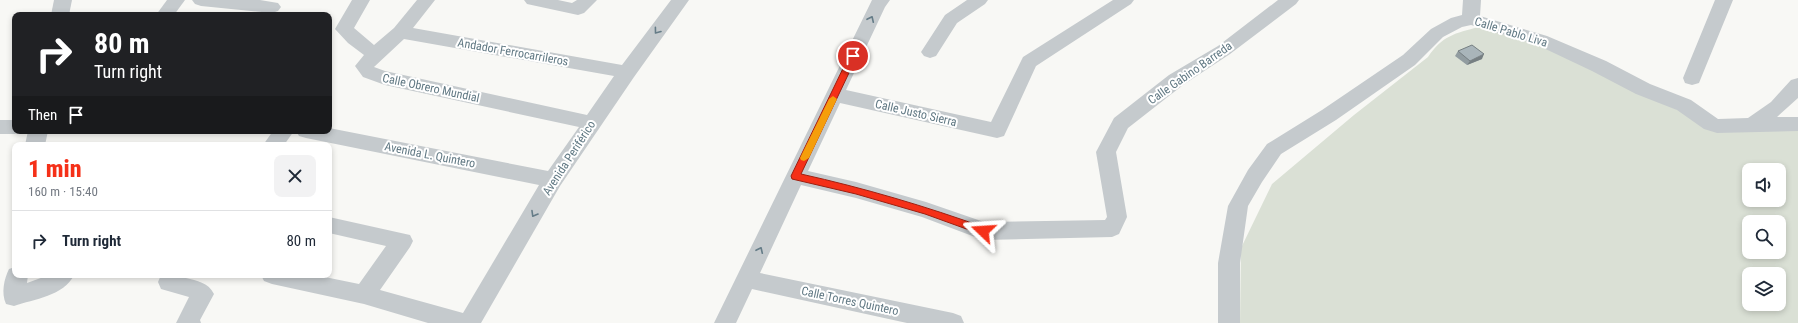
<!DOCTYPE html>
<meta charset="utf-8">
<style>
body{margin:0;font-family:"Roboto Condensed",sans-serif;background:#f2f2f3;color:#1f2937;height:100vh;display:flex;flex-direction:column;font-size:15px;white-space:nowrap}
*{box-sizing:border-box;margin:0}
p{font-size:13px;color:#747a83}
.icon{flex:none;width:22px;height:22px;fill:none;stroke:currentColor;stroke-width:2;stroke-linecap:round;stroke-linejoin:round}
.map{position:relative;flex:1;overflow:hidden}
.details{position:absolute;left:12px;top:142px;width:320px;height:136px;display:flex;flex-direction:column;background:#fff;border-radius:8px;box-shadow:0 2px 6px #0003}
.details>*{flex:none}
.hud{position:absolute;left:12px;top:12px;width:320px;height:122px;border-radius:8px;box-shadow:0 2px 6px #0003;background:#202124;color:#fff;overflow:hidden}
.controls{position:absolute;left:1742px;top:163px;display:grid;gap:8px}
.controls a{display:grid;place-items:center;width:44px;height:44px;border-radius:8px;background:#fff;box-shadow:0 2px 6px #0003;font-size:20px}
.pin{position:absolute;display:grid;place-items:center;width:34px;height:34px;color:#fff;margin:-17px;border:2px solid #fff;border-radius:50%;box-shadow:0 1px 4px #0007}
.me{position:absolute;width:44px;margin:-22px;rotate:290deg;stroke-linejoin:round;filter:drop-shadow(0 0 3px #0008)}
.turn{display:flex;align-items:center;gap:14px;height:84px;padding:0 16px;font-size:18px}
.turn .icon{width:52px;height:52px;stroke-width:2.5}
.turn b{display:block;font-size:28px;line-height:34px}
.then{display:flex;align-items:center;height:38px;padding:0 16px;background:#0003;gap:8px;font-size:15px}
.round{display:grid;place-items:center;flex:none;width:42px;height:42px;border-radius:8px;background:#f2f2f3}
.summary{display:flex;align-items:center;justify-content:space-between;height:68px;padding:0 16px}
h1{font-size:24px;font-weight:800;line-height:30px;color:#f53018}
ul{padding:0;list-style:none}
li{display:flex;align-items:center;gap:12px;height:60px;padding:0 16px;border-top:1px solid #e0e1e3}
li div{flex:1}
li b{display:block;font-size:15px}
li em{font-style:normal}
.map>svg:first-child{display:block}
</style>
<div class="map">
<svg width="1798" height="323" viewBox="0 0 1798 323">
<rect width="100%" height="100%" fill="#f8f8f5"/>
<path fill="#dae0d5" fill-rule="evenodd" d="M1479,27L1532,43L1588,65L1712,127L1798,130V323H1240L1241,248L1272,184L1354,115L1428,57C1442,36 1455,33 1479,27ZM1749,170H1779V200H1749ZM1749,222H1779V252H1749ZM1749,274H1779V304H1749Z"/>
<g fill="none" stroke-linecap="round" stroke-linejoin="round">
<g fill="#c5cacd" fill-rule="evenodd">
<path d="M54,0H72L69,15H51Z"/>
<path d="M167,0H185L174,15H156Z"/>
<path d="M192,0H260L278,3L281,7L278,11L272,13L201,6L195,4Z"/>
<path d="M352,0H370L354,28L374,45L394,28L417,0H435L413,28L622,65L671,0H689L634,77L560,186L481,323H428L364,304L272,284L264,281L261,275H315L359,284L386,246L329,233V217L410,235L413,241L410,247L380,290L463,313L539,185L306,138L299,136L296,131H329V128L548,171L579,127L385,85L363,77L355,66L364,55L348,43L335,29ZM404,39L614,76L587,115L385,71L374,67Z"/>
<path d="M524,0H558L572,3L577,0H597L584,13L578,15L527,4Z"/>
<path d="M872,0H890L885,7L846,90L991,122L1023,57L1113,0H1134L1131,4L1036,66L1004,136L997,138L840,103L808,171L856,182L926,202L984,222L1105,220L1107,217L1096,152L1114,118L1169,75L1218,46L1278,0H1299L1296,4L1230,54L1183,85L1128,128L1116,152L1127,217L1119,234L1112,237L983,240L922,217L856,198L801,185L760,273L953,313L961,316L964,323H907L752,289L736,323H714Z"/>
<path d="M967,0H988L985,4L957,23L936,56L930,58L924,56L921,52L945,15Z"/>
<path d="M1463,0H1481L1480,16L1547,36L1606,61L1650,84L1691,100L1718,119L1748,118L1771,102L1791,80L1798,78V98L1777,117H1798V131L1717,133L1704,129L1677,110L1636,94L1592,71L1535,44L1471,25L1462,27L1443,37L1415,65L1336,120L1281,154L1262,182L1248,206L1240,263V323H1218V263L1228,206L1248,170L1267,144L1322,110L1403,55L1431,29L1451,18L1462,15Z"/>
<path d="M1715,0H1733L1701,78L1699,83L1692,85L1685,83L1683,78Z"/>
<path d="M0,120H15V131H22L15,134H0Z"/>
<path d="M28,131H48L45,145H25Z"/>
<path d="M273,131H294L284,145H263Z"/>
<path d="M15,267V275H28L27,283L49,275H74C64,296 34,299 14,306L6,304C1,293 4,279 9,269Z"/>
<path d="M161,275H187L186,278C197,281 208,282 214,294L200,320L201,323H176L189,297L161,289L158,282Z"/>
</g>
</g>
<path fill="#919ca0" d="M1458,51L1482,59L1467,65L1455,56Z"/>
<path fill="#767f82" d="M1484,54L1482,59L1467,65L1470,61Z"/>
<path fill="#a9b5ba" stroke="#767f82" d="M1472,45L1484,54L1470,61L1458,51Z"/>
<defs><path id="oneway-chevron" d="M-2-3.5L2.5 0L-2 3.5" fill="none" stroke-width="1.6" stroke-linecap="round" stroke-linejoin="round"/></defs>
<g stroke="#657c87">
<use href="#oneway-chevron" transform="translate(871 19) rotate(-65)"/>
<use href="#oneway-chevron" transform="translate(657 31) rotate(127)"/>
<use href="#oneway-chevron" transform="translate(534 214) rotate(120)"/>
<use href="#oneway-chevron" transform="translate(760 250) rotate(-65)"/>
</g>
<path fill="#f53018" stroke="#9f1f10" d="M853,53L857,56L801,174C864,188 925,206 986,228L988,231L986,234L983,235L925,214L856,194L792,179L791,176L849,56Z"/>
<path fill="#f59e0b" d="M833,96L837,99L809,158L804,161L801,160L800,158L829,99Z"/>
<g text-anchor="middle" dominant-baseline="central" stroke-width="4" stroke-linejoin="round" paint-order="stroke">
<g font-size="12" fill="#607883" stroke="#fff">
<text transform="translate(1511 32) rotate(17)">Calle Pablo Liva</text>
<text transform="translate(513 52) rotate(10)">Andador Ferrocarrileros</text>
<text transform="translate(1190 73) rotate(-35)">Calle Gabino Barreda</text>
<text transform="translate(431 88) rotate(12)">Calle Obrero Mundial</text>
<text transform="translate(916 113) rotate(13)">Calle Justo Sierra</text>
<text transform="translate(430 155) rotate(11)">Avenida L. Quintero</text>
<text transform="translate(569 158) rotate(-57)">Avenida Periférico</text>
<text transform="translate(850 301) rotate(12)">Calle Torres Quintero</text>
</g>
</g>
</svg>
<div class="controls">
<a><svg class="icon" aria-label="sound" viewBox="0 0 24 24"><path d="M4 9h4l5-4v14l-5-4H4zM17 9q2 3 0 6"/></svg></a>
<a><svg class="icon" aria-label="search" viewBox="0 0 24 24"><circle cx="10" cy="10" r="6"/><path d="M15 15l6 6"/></svg></a>
<a><svg class="icon" aria-label="layers" viewBox="0 0 24 24"><path d="M12 4l9 5-9 5-9-5zM3 14l9 5 9-5"/></svg></a>
</div>
<div class="pin" style="left:853px;top:56px;background:#d93025"><svg class="icon" aria-label="arrive" viewBox="0 0 24 24"><path d="M6 21V4h12l-3 4 3 4H6"/></svg></div>
<svg class="me" style="left:983px;top:231px" viewBox="-20 -20 40 40"><path d="M0-17L14 15 0 8-14 15z" fill="#f53018" stroke="#fff" stroke-width="4"/></svg>
<div class="hud">
<div class="turn"><svg class="icon" aria-label="right" viewBox="0 0 24 24"><path d="M7 20v-9h11M14 6l5 5-5 5"/></svg><div><b>80 m</b>Turn right</div></div>
<div class="then">Then<svg class="icon" aria-label="arrive" viewBox="0 0 24 24"><path d="M6 21V4h12l-3 4 3 4H6"/></svg></div>
</div>
<section class="details">
<div class="summary"><div><h1>1 min</h1><p>160 m · 15:40</p></div><a class="round"><svg class="icon" aria-label="close" viewBox="0 0 24 24"><path d="M6 6l12 12M18 6L6 18"/></svg></a></div>
<ul>
<li><svg class="icon" aria-label="right" viewBox="0 0 24 24"><path d="M7 20v-9h11M14 6l5 5-5 5"/></svg><div><b>Turn right</b></div><em>80 m</em></li>
</ul>
</section>
</div>
